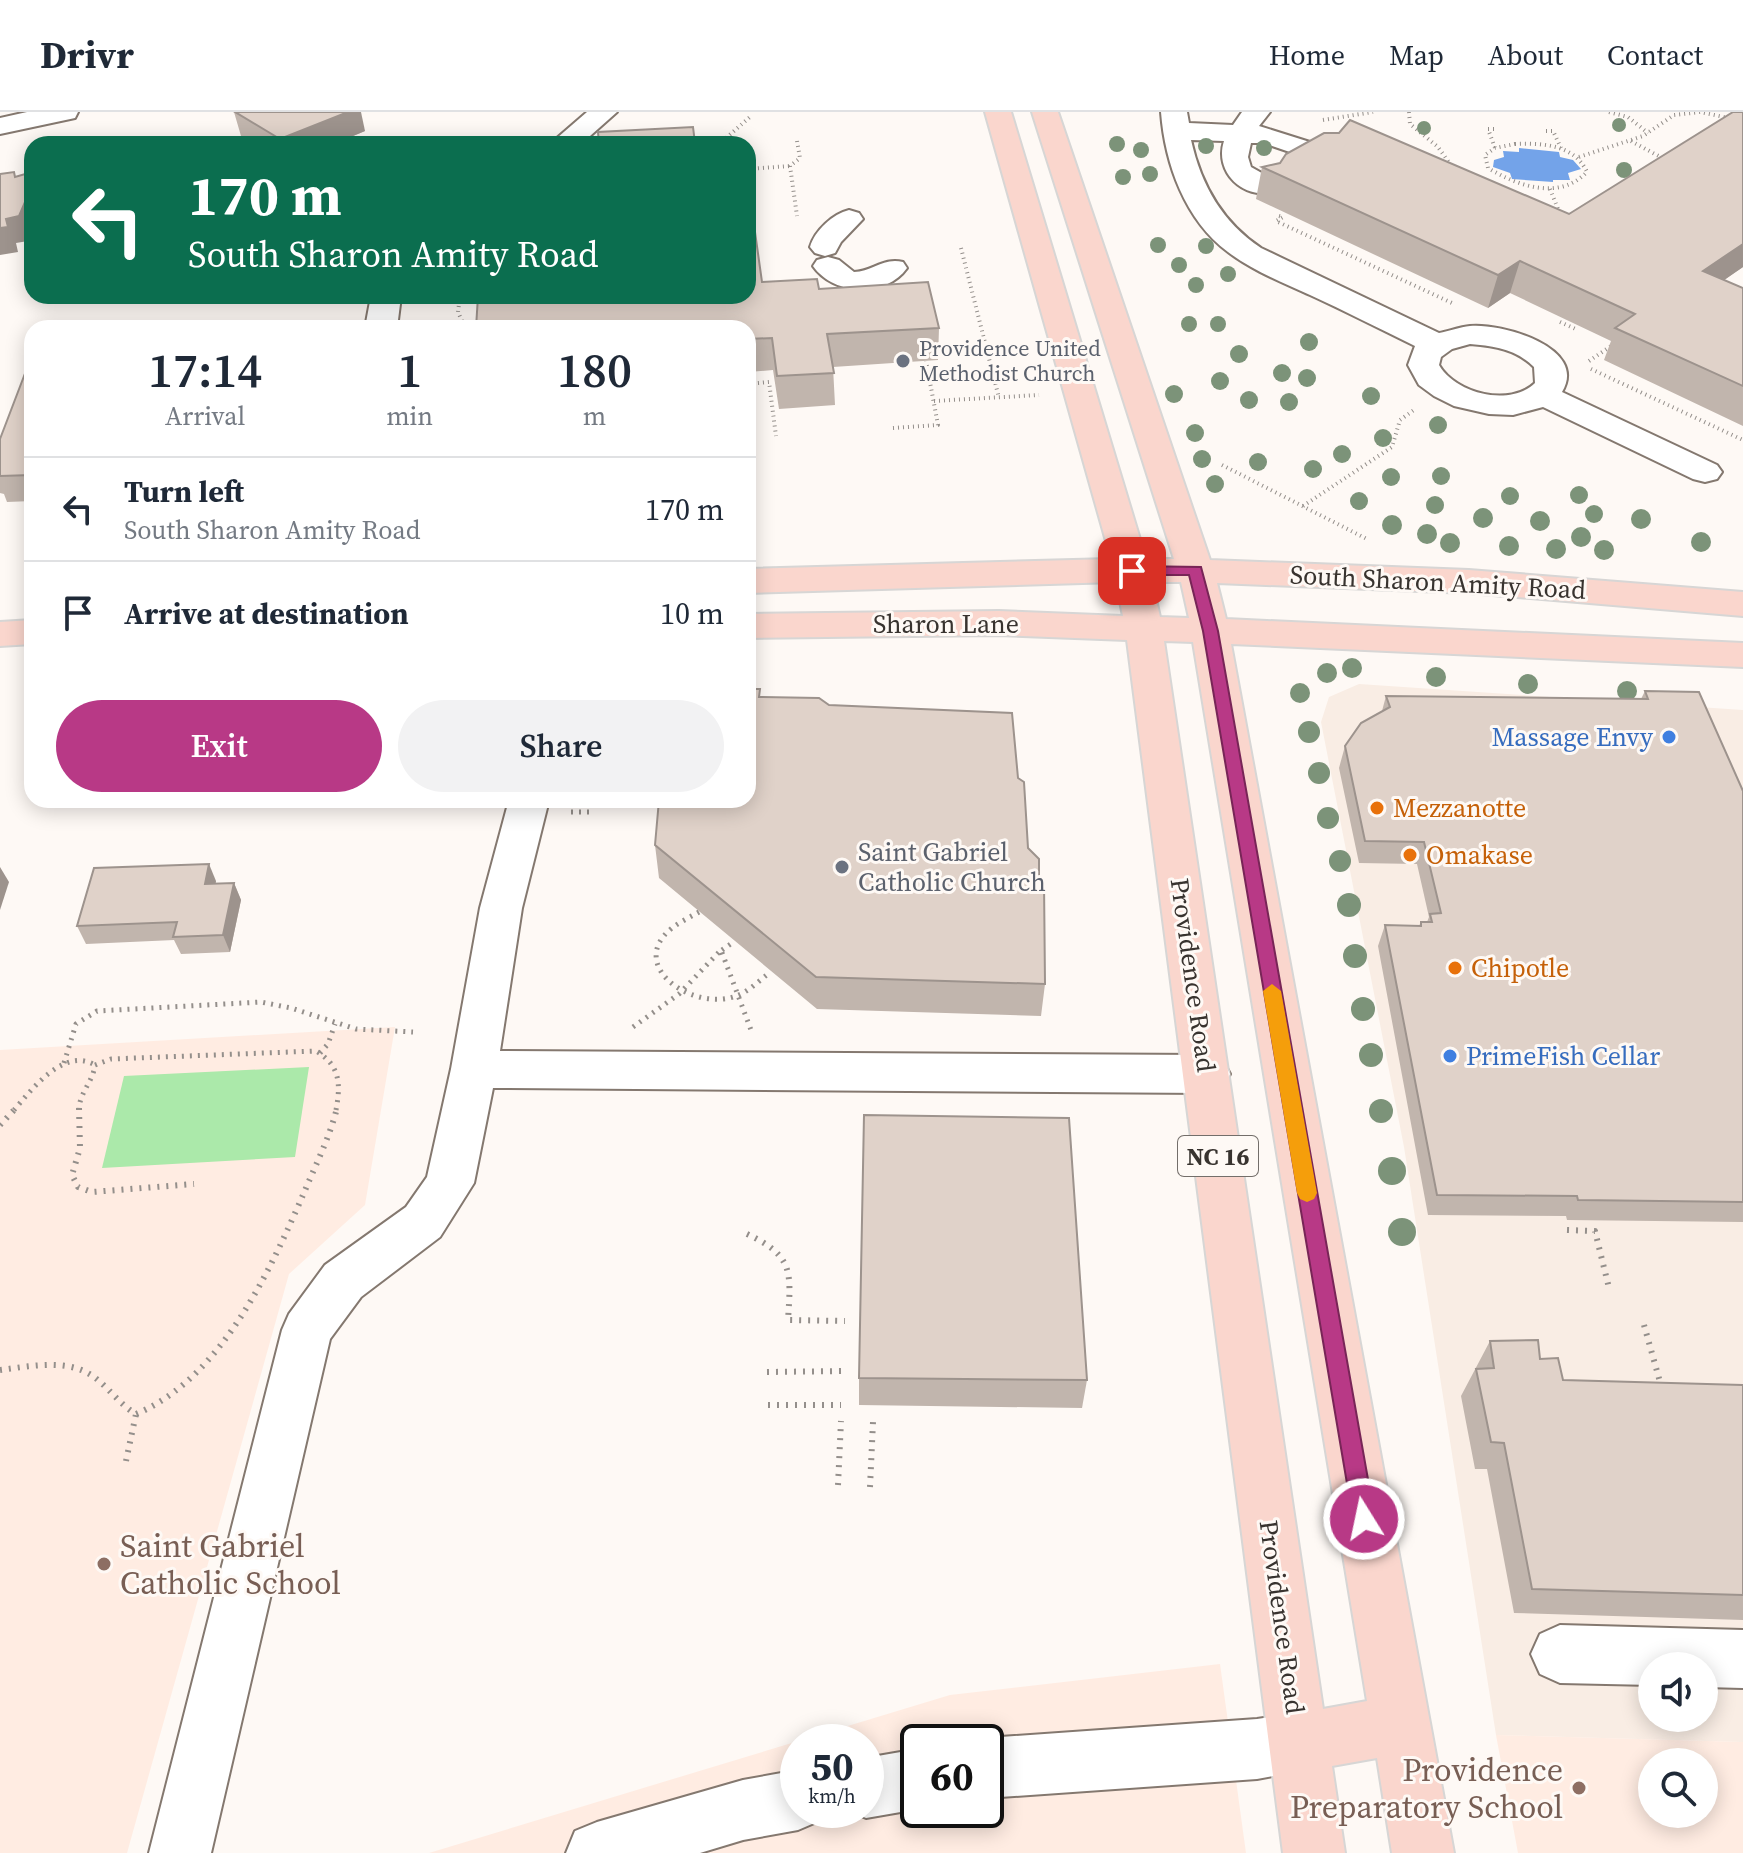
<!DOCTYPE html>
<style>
body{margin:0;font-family:"Source Serif 4",serif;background:#f2f2f3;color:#1f2937;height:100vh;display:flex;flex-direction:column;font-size:30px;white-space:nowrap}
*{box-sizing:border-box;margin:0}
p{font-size:26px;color:#747a83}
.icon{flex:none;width:44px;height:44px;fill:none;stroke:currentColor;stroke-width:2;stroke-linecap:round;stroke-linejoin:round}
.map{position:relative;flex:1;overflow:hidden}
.details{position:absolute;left:24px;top:208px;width:732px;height:488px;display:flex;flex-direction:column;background:#fff;border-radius:24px;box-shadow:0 4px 20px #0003}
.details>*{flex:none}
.guide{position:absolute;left:24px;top:24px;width:732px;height:168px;border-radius:24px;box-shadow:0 4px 20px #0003;background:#0b6e4f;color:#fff;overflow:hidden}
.buttons{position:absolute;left:1638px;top:1540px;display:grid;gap:16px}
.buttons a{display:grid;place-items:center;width:80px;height:80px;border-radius:50%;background:#fff;box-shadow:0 4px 20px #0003;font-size:40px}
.speed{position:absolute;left:780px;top:1612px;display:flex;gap:16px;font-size:40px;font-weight:700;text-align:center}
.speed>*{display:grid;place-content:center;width:104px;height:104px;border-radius:50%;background:#fff;box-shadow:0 4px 20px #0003;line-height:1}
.speed small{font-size:20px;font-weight:400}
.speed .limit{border:4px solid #111;border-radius:12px;background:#fff;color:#111}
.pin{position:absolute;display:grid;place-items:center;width:68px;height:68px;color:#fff;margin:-34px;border-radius:16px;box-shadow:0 4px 12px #0006}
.me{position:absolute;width:88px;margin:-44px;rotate:350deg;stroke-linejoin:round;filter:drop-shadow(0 0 6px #0008)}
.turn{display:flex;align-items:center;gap:28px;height:168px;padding:0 32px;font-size:36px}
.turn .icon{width:104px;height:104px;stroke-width:2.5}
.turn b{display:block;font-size:56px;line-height:68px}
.eta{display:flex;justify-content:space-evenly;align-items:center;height:136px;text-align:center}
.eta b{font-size:48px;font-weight:600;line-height:56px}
.cta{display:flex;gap:16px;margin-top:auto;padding:16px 32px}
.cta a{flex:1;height:92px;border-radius:48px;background:#b83986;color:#fff;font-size:32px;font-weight:600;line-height:92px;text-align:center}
.cta a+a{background:#f2f2f3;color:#1f2937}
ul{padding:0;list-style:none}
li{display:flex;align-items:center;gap:24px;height:104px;padding:0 32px;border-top:2px solid #e0e1e3}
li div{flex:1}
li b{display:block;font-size:30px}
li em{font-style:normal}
header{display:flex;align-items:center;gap:48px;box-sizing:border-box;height:112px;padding:0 40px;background:#fff;border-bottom:2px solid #e0e1e3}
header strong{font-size:38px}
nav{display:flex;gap:44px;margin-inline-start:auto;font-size:28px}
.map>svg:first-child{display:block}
</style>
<header>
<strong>Drivr</strong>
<nav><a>Home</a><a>Map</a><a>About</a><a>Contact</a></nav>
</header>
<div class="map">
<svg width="1743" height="1741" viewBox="0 0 1743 1741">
<rect width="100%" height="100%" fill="#fef9f5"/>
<path fill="#f9ede4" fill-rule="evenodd" d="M1359,572L1743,598V1630L1496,1623L1404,1035L1321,610L1329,585ZM1652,1554H1704V1606H1652Z"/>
<g fill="#ffece2" fill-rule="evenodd">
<path d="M395,915L365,1093L289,1162L127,1741H0V938Z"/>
<path d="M1220,1552L1246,1741H429L950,1583ZM798,1630H866V1698H798ZM918,1630H986V1698H918Z"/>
<path d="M1496,1623L1743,1630V1741H1518ZM1652,1650H1704V1702H1652Z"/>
</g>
<path fill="#abe9aa" d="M309,955L295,1045L102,1056L124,964Z"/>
<path fill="#73a3e9" d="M1519,36L1559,40L1560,45L1573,48L1581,57L1568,61L1570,68H1553V70L1512,67L1510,61L1493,55L1494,48L1504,45L1503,39L1519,40Z"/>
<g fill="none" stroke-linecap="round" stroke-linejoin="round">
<defs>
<g id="minor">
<path d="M27,0H78L75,6L0,22V6Z"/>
<path d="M587,0H617L581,32H550Z"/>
<path d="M1161,0H1187L1189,11L1233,13L1242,0H1270L1259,14L1332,37L1336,43L1332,49L1322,51L1263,31H1251L1248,45L1251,55L1274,68L1278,74L1274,80C1243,88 1214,60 1224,29L1191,28C1201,73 1222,110 1261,136L1439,221C1449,219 1460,215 1470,214C1501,211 1589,235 1562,280L1717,353L1722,360L1717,367L1705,370L1693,367L1543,295L1513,303L1489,302L1454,294L1434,284L1419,273L1408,253L1415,234C1380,217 1345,199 1310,183C1282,170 1253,159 1228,140C1185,108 1165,52 1161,0ZM1470,232C1494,234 1516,237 1534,255L1535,271C1510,295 1456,282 1439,253L1441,245L1452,237Z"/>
<path d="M849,98L859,101L863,107L841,130L835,141L825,144L815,141L810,135C815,118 833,102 849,98Z"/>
<path d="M828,145L839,148L854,160C872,160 883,145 903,150L907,156C885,187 833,183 813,154L817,148Z"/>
<path d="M371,184H401L397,216H365Z"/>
<path d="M509,688H549L522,796L500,939L1207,943L1223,949L1230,962L1223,975L1207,981L493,976L474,1071L440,1125L361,1185L330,1227L211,1741H149L282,1218L289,1202L325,1153L406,1095L427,1065L451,957L480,796Z"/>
<path d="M1560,1513L1743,1518V1576L1704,1575V1554H1652V1573L1560,1571L1540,1562L1531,1542L1540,1522Z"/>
<path d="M1299,1601L1320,1609L1328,1630L1320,1651L1299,1659L1257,1667L986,1686V1630H977L986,1626L1257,1607Z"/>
<path d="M918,1637V1697L866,1706L847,1698H866V1646Z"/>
<path d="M798,1658V1698H824L819,1709L798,1718L743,1728L700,1741H566L575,1719L597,1710L743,1668Z"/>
</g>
<g id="major">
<path d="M985,0H1011L1146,447H1174L1032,0H1058L1210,448L1469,458L1743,480V504L1469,481L1217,471L1226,507L1743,531V555L1231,532L1454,1741H1392L1377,1646L1332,1654L1345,1741H1283L1127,528L999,523L748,526V502L999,499L1123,504L1116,470L748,481V457L1111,447ZM1152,470H1181L1189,506L1160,505ZM1164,529L1193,530L1367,1589L1323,1597Z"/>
<path d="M32,508V532L0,534V510Z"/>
</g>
</defs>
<use href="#minor" stroke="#84786f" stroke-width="4"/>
<use href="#major" stroke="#d7d6d5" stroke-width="4"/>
<g stroke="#948f8b" stroke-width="4" stroke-dasharray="1 4" stroke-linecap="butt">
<path d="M1409,0L1410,12L1438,35L1453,56"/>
<path d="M1609,0L1628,5L1648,21"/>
<path d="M1323,8L1373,0"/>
<path d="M1494,17H1488L1495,36"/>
<path d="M1546,19H1553L1561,36"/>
<path d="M726,26L750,5"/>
<path d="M797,29L800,46L790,54L797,104"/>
<path d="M1631,29L1664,47"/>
<path d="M1515,32C1542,31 1574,32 1587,60C1559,89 1518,74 1488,56L1485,43L1495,36Z"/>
<path d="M1579,45L1643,24L1674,3L1700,0L1743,9"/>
<path d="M748,57L790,54"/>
<path d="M1550,77L1560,102"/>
<path d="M1279,104L1283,105L1276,109L1452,191"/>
<path d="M961,136L999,286"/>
<path d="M460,184L458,200L465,216"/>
<path d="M1560,210L1578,218"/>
<path d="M1589,249L1614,232"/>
<path d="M1591,257L1743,328"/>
<path d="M748,272L769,270L776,324"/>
<path d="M934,289L1039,283"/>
<path d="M893,316L938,313L926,249"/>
<path d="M1222,353L1367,427"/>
<path d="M1303,394L1392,335L1400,308L1414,298"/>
</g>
<g stroke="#948f8b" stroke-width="5" stroke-dasharray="2 6" stroke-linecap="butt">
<path d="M571,700H594"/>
<path d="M699,800C690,805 680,810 672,816C623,855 699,905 743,881C752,876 760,868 768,862"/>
<path d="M722,838L735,829"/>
<path d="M633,915L679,882L721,838L751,918"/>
<path d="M320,941L328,932L335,912"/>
<path d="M64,951L76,912L97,899L261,890L291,896L356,917L413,920"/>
<path d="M95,953L111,947L316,939C340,953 341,972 336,998"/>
<path d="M14,998C33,976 64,935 95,953"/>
<path d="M79,998C79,981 93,970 95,953"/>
</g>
<g stroke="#948f8b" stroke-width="6" stroke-dasharray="2 7" stroke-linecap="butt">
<path d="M79,996L80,1036L72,1063L78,1075L92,1080L194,1072"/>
<path d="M0,1013L16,996"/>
<path d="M1567,1118L1595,1119L1609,1176"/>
<path d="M747,1122C794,1144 791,1160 788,1208L845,1209"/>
<path d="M1644,1213L1662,1277"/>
<path d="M0,1258C33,1254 71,1245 98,1268C111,1279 121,1293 136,1302C222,1266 271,1157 306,1076C317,1050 330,1024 337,996"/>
<path d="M767,1260L843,1259"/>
<path d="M768,1293H841"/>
<path d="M126,1349L136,1302"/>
<path d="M838,1373L841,1309"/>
<path d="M870,1375L873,1310"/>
</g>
<use href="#minor" fill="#fff" fill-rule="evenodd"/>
<use href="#major" fill="#fad6cd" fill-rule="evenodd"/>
</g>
<g fill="#7c9379">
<circle cx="1619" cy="13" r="7"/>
<circle cx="1424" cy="16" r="7"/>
<circle cx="1117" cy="32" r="8"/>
<circle cx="1206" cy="34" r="8"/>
<circle cx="1264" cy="36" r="8"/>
<circle cx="1141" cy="38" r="8"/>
<circle cx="1624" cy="58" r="8"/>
<circle cx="1150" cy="62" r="8"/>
<circle cx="1123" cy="65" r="8"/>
<circle cx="1158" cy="133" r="8"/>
<circle cx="1206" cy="134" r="8"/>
<circle cx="1179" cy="153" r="8"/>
<circle cx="1228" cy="162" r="8"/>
<circle cx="1196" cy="173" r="8"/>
<circle cx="1189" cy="212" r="8"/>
<circle cx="1218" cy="212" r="8"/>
<circle cx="1309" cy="230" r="9"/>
<circle cx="1239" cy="242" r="9"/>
<circle cx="1282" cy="261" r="9"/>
<circle cx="1307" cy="266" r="9"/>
<circle cx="1220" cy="269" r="9"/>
<circle cx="1174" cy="282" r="9"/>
<circle cx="1371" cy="284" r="9"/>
<circle cx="1249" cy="288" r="9"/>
<circle cx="1289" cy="290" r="9"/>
<circle cx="1438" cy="313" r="9"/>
<circle cx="1195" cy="321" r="9"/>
<circle cx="1383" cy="326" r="9"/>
<circle cx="1342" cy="342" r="9"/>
<circle cx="1202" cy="347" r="9"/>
<circle cx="1258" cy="350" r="9"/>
<circle cx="1313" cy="357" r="9"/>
<circle cx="1441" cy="364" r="9"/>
<circle cx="1391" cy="365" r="9"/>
<circle cx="1215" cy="372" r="9"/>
<circle cx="1579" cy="383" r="9"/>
<circle cx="1510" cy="384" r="9"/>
<circle cx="1359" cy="389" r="9"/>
<circle cx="1435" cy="393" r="9"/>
<circle cx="1594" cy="402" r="9"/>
<circle cx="1483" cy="406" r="10"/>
<circle cx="1641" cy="407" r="10"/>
<circle cx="1540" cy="409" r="10"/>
<circle cx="1392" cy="413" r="10"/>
<circle cx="1427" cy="422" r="10"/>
<circle cx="1581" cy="425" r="10"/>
<circle cx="1701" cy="430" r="10"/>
<circle cx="1450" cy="431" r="10"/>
<circle cx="1509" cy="434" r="10"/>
<circle cx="1556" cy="437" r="10"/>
<circle cx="1604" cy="438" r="10"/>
<circle cx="1352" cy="556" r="10"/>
<circle cx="1327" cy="561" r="10"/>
<circle cx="1436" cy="565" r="10"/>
<circle cx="1528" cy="572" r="10"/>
<circle cx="1627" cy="579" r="10"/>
<circle cx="1300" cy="581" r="10"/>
<circle cx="1309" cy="620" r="11"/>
<circle cx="1319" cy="661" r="11"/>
<circle cx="1328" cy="706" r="11"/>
<circle cx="1340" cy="749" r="11"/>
<circle cx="1349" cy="793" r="12"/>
<circle cx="1355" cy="844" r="12"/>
<circle cx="1363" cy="897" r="12"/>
<circle cx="1371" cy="943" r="12"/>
<circle cx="1381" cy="999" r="12"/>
<circle cx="1392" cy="1059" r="14"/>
<circle cx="1402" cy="1120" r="14"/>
</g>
<g fill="#c1b5ad">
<path d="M234,0L365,19L334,32H254L241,24Z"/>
<path d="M1262,55L1569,102L1743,155L1724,168L1743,176V314L1604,248L1611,229L1510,181L1488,196L1256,87Z"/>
<path d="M762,170L819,177L939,216L938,248L833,255L835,293L779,297L773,258L748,260V216Z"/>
<path d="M32,250V389L7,390L4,382L0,381V327Z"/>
<path d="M760,577V585L829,593L1018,666L1028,736L1039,768L1045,872L1041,904L817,897L659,766L655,733Z"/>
<path d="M1645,579L1743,679V1110L1567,1108L1566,1104L1428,1103L1378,834L1385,813L1419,814L1421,810H1427L1429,805L1417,752L1359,751L1339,656L1345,634L1382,599L1386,584L1641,587Z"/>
<path d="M216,769L215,772L234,771L241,788L230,840L181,842L174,828L86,832L77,814Z"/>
<path d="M1490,1229L1540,1247L1563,1268L1743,1273V1508L1514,1501L1487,1357H1475L1461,1284Z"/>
<path d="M859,1266L1087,1268L1082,1296L859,1293Z"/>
</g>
<g fill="#9d938d">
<path d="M348,0H361L365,19L334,32H282L280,27Z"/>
<path d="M32,74V120L28,129L16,131L18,140L0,143V116Z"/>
<path d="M1743,132V155L1691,191L1703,159Z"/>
<path d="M1520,149L1510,181L1488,196L1498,163Z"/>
<path d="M209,752L216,769L212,789L205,772Z"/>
<path d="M0,755L9,770L0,798Z"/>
<path d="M234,771L241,788L230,840L223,823Z"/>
</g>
<g fill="#e0d2c9" stroke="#9d938d" stroke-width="2">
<path d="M235,0H348L280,27Z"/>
<path d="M1733,0H1743V132L1703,159L1743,176V274L1615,216L1635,202L1520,149L1498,163L1262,55L1280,51L1286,42L1324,21H1339L1350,8L1569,102Z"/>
<path d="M693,15L695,31L742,28L743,32H599L598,20Z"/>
<path d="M14,60L15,65L32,60V74L19,104L6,107L8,115L0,116V62Z"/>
<path d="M748,70L762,170L817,167L819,177L928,170L939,216L827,222L834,261L777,264L772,226L748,227V216H476L478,184H748Z"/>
<path d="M32,250V363L0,364V327L29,251Z"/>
<path d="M748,577H760L759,585L819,586L829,593L1012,601L1018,666L1024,670L1028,736L1039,747V768L1044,770L1045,872L816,865L655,733L659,688H748Z"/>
<path d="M1645,579L1699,580L1743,679V1090L1578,1088L1577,1084L1437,1083L1385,813L1421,814V810H1432L1430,802L1441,801L1424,730L1365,729L1345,634L1361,611L1390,595L1386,584L1648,587Z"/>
<path d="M209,752L205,772L234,771L223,823L173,825L177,810L77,814L94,756Z"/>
<path d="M864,1003L1069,1006L1087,1268L859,1266Z"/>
<path d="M1538,1228L1540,1247L1558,1246L1563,1268L1743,1273V1483L1532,1477L1504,1331L1491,1330L1476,1257L1494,1256L1490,1229Z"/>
</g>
<path fill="#b83986" stroke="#782557" stroke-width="2" d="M1132,454L1201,455L1218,519L1375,1407L1372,1415L1364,1418L1356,1415L1353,1407L1203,519L1189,463H1127L1124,459Z"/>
<path fill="#f59e0b" d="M1272,872L1281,879L1317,1081L1314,1087L1307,1090L1300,1087L1297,1081L1263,879Z"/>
<g fill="#6b7280" stroke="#fef9f5" stroke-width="3">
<circle cx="903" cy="249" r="8"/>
<circle cx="842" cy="755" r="8"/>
</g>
<g fill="#3f7fe0" stroke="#fef9f5" stroke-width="3">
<circle cx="1669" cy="625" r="8"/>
<circle cx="1450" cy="944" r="8"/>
</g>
<g fill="#e8710a" stroke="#fef9f5" stroke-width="3">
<circle cx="1377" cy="696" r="8"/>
<circle cx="1410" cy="743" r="8"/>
<circle cx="1455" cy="856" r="8"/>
</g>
<g fill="#8d6e63" stroke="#fef9f5" stroke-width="3">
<circle cx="104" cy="1452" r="8"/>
<circle cx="1579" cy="1676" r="8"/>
</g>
<g text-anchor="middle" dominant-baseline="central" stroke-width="6" stroke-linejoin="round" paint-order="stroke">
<g font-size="22" fill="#5b616d" stroke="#fef9f5" text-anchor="start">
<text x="919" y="236">Providence United<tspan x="919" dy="25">Methodist Church</tspan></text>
</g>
<rect fill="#fef9f5" stroke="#736e6a" stroke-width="2" x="1178" y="1024" width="80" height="40" rx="6"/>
<g font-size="24" font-weight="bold" fill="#38332f">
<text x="1218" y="1044">NC 16</text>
</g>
<g font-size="26" fill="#38332f" stroke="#fef9f5">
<text transform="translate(1438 470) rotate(3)">South Sharon Amity Road</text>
<text x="946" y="512">Sharon Lane</text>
<text transform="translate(1193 863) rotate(82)">Providence Road</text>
<text transform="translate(1282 1505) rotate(82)">Providence Road</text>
</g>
<g font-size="26" fill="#366cbe" stroke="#fef9f5" text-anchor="end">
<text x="1653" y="625">Massage Envy</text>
<text x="1466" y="944" text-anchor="start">PrimeFish Cellar</text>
</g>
<g font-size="26" fill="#c56008" stroke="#fef9f5" text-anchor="start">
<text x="1393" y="696">Mezzanotte</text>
<text x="1426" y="743">Omakase</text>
<text x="1471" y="856">Chipotle</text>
</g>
<g font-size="26" fill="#5b616d" stroke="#fef9f5" text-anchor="start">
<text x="858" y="740">Saint Gabriel<tspan x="858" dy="30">Catholic Church</tspan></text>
</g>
<g font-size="32" fill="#785e54" stroke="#fef9f5" text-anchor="start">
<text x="120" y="1434">Saint Gabriel<tspan x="120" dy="37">Catholic School</tspan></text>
<text x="1563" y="1658" text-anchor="end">Providence<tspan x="1563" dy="37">Preparatory School</tspan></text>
</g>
</g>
</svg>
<div class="buttons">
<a><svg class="icon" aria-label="sound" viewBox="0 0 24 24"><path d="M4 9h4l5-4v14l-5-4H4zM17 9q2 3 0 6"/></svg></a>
<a><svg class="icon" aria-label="search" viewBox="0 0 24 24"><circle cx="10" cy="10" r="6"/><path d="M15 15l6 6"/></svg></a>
</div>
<div class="speed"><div>50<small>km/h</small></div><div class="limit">60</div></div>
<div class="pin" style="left:1132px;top:459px;background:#d93025"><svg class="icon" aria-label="arrive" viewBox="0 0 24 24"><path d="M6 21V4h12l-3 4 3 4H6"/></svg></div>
<svg class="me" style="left:1364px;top:1407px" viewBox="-20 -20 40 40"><circle r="17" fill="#b83986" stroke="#fff" stroke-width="3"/><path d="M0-11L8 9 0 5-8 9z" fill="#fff"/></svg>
<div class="guide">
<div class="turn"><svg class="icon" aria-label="left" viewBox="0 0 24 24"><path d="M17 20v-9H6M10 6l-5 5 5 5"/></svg><div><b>170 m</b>South Sharon Amity Road</div></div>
</div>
<section class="details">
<div class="eta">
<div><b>17:14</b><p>Arrival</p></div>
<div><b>1</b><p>min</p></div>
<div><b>180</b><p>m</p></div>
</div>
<ul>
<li><svg class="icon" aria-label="left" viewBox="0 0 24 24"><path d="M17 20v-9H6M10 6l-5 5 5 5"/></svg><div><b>Turn left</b><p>South Sharon Amity Road</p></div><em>170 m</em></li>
<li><svg class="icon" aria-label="arrive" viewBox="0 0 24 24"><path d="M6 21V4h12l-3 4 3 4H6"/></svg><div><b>Arrive at destination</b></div><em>10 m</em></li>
</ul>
<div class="cta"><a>Exit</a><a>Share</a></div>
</section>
</div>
